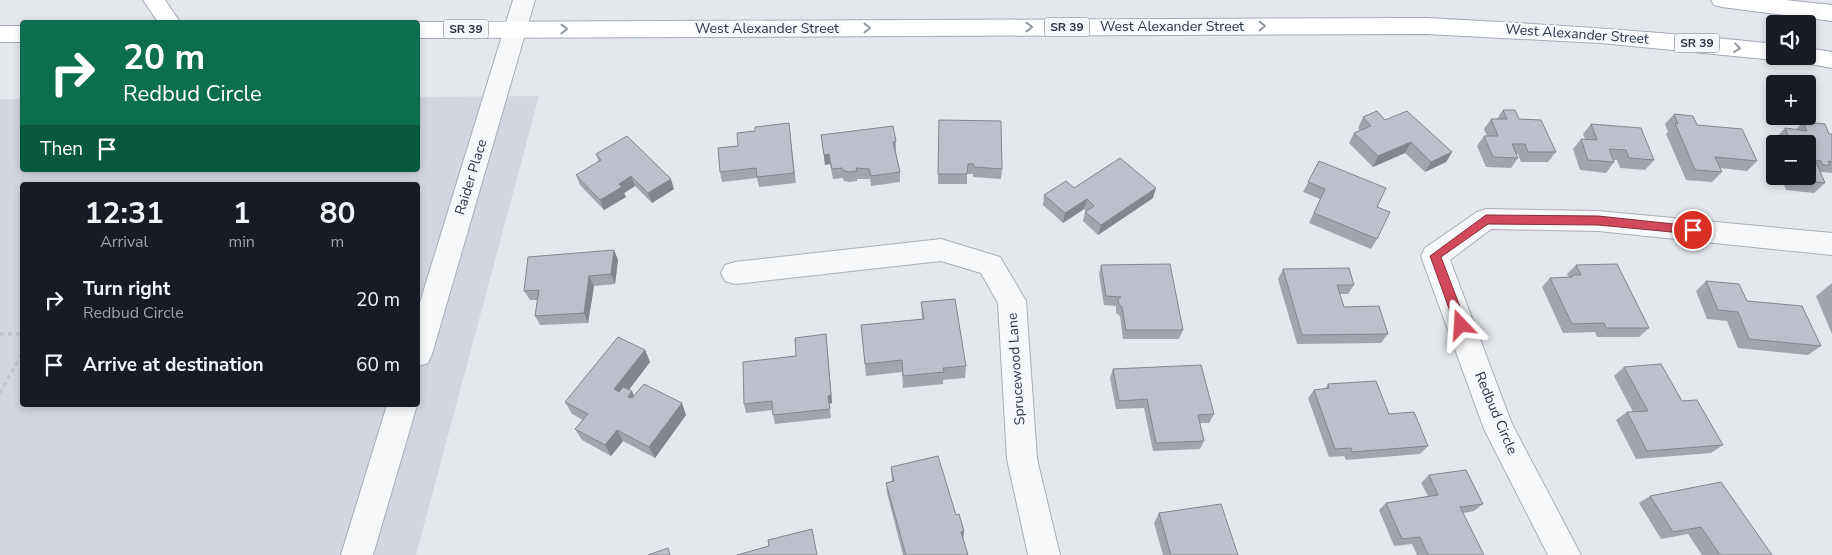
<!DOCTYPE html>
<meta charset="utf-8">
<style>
body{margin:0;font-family:"Nunito Sans",sans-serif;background:#20242c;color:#f1f3f6;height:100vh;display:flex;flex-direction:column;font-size:19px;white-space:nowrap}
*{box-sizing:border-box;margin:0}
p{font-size:16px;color:#9ea1a6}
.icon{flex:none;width:28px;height:28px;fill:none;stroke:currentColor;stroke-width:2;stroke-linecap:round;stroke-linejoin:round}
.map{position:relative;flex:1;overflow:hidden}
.details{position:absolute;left:20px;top:182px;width:400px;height:225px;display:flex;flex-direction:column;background:#171b24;border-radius:5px;box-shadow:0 2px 8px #0003}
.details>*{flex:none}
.banner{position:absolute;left:20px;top:20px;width:400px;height:152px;border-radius:5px;box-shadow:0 2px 8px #0003;background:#0b6e4f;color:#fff;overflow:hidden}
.fabs{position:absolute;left:1766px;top:15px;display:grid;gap:10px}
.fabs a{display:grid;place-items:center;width:50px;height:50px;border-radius:5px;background:#171b24;box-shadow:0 2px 8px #0003;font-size:25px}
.pin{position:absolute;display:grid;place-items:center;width:42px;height:42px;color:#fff;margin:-21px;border:2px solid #fff;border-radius:50%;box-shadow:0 1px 5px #0007}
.me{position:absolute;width:55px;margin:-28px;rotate:340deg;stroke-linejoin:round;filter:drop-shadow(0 0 4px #0008)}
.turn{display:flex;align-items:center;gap:18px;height:105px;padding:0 20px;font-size:22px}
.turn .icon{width:65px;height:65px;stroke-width:2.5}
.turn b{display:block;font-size:35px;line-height:42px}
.then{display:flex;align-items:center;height:48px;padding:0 20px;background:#0003;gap:10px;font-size:19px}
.eta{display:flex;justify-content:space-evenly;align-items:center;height:85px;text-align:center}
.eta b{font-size:30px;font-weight:700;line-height:35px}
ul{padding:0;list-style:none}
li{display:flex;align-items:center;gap:15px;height:65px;padding:0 20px}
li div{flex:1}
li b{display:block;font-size:19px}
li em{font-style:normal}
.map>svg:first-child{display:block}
</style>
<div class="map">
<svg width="1832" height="555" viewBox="0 0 1832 555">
<rect width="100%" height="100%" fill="#e4e7ec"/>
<path fill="#d2d6de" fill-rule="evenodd" d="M539,96L416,555H0V99H22V170H418V97ZM22,185H418V405H22Z"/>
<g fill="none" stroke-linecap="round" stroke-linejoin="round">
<defs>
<g id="minor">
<path d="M513,0H535L432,354L428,363L418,366V309Z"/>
<path d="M1486,209L1598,211L1832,233V255L1598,231L1491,229L1450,260L1512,424L1581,555H1548L1484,429L1421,256L1425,248L1477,212Z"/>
<path d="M941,239L1000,257L1026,301L1037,459L1060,555H1028L1007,459L998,303L981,273L941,261L735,284L725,281L721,273L725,265L735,262Z"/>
<path d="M387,405H417L373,555H341Z"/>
</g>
<g id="major">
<path d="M143,0H165L180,22H158Z"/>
<path d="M1711,0H1785L1832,5V21L1722,7L1714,5Z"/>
<path d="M1426,18C1543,24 1659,31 1775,44V56H1784L1775,60L1601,43L1426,34L418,38L417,22Z"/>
<rect x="0" y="26" width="22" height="16"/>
<path d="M1808,48L1832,52V68L1799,62L1796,56H1808Z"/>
</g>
</defs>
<use href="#minor" stroke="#a9aeb7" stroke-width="2"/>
<use href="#major" stroke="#a3abb8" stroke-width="2"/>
<g stroke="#c2c5cb" stroke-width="3" stroke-dasharray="4 4" stroke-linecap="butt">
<path d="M0,334H22"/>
<path d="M0,393L22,353"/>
</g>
<use href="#minor" fill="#f7f8fa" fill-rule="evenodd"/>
<use href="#major" fill="#fff" fill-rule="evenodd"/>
</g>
<g fill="#a1a5ae">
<path d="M1503,110L1519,119L1556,152L1548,162H1521L1518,154H1516L1518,158L1511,168L1486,167L1477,146L1484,136H1487L1484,129L1491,119H1497Z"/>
<path d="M1674,114L1697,125L1757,161L1747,171L1720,168L1722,172L1712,182L1686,180L1666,134L1668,132L1665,124Z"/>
<path d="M1363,117L1385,120L1452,152L1446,162L1425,172L1405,153L1373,167L1349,143L1354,133L1360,131L1358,128Z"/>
<path d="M939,120L1002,169L1001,179L973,177V174H967V184H938Z"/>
<path d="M1803,122L1829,134H1832V173L1822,172L1821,173L1825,183L1814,193L1786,190L1780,176H1808V144H1777L1775,139L1785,128L1795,130Z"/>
<path d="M1591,124L1654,160L1645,170L1620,168L1617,160H1613L1614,162L1606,173L1580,170L1573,149L1581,139H1585L1583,134Z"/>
<path d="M755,131L790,134L796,183L759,187L757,178L722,182L720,172L738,146Z"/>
<path d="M821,135L896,141V152L900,172V182L871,186L870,179H857V181L849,182L844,181L843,178L833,179L830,164L825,165Z"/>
<path d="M1775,151V164L1771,155Z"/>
<path d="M596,154L674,189L652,203L635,186L624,193L626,197L604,210L580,185L576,175L599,162Z"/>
<path d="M1319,161L1377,207V239L1371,249L1309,223L1320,199L1303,192Z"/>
<path d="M1074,188L1153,198L1098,235L1083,221L1085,212L1086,211L1084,209L1063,223L1043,205L1044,195Z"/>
<path d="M614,250L618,260L615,284L594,286L588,323L540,325L535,316L537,300H530L524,291Z"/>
<path d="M1101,265L1183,330L1179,339H1123L1120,316L1116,313V306L1104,305L1099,274Z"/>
<path d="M1576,265L1649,328L1639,337H1597L1595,332L1563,333L1542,287L1550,278H1569L1567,274Z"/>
<path d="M1283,269L1354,285L1348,294H1340L1344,307L1388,334L1381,343L1297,344L1278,279Z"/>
<path d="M1706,281L1747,301L1821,346L1808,355L1738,348L1727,321L1707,319L1696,291Z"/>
<path d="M1832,283V334L1816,296Z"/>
<path d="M921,302L966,366L965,378L943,380V384L903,388L902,372L866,376L861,325L922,319Z"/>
<path d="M826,334L832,403L829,404L831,418L775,424L772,410L746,413L744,404L796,356Z"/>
<path d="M645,350L650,362L629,390L634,396L686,415L655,458L623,441L611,456L582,440L575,429L583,420L572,414L565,402Z"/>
<path d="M1624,367L1682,401L1723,445L1711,453L1636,459L1616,420L1627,412H1633L1614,376Z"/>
<path d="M1113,369L1214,414L1209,423H1200L1204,441L1200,449L1153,451L1144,408L1116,409L1110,378Z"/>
<path d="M1328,384L1389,414L1428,446L1420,454L1346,460L1344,456L1329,457L1308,398L1314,390L1325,389Z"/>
<path d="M891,467L956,515L968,555H903L887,493L886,483L892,481Z"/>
<path d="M1429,475L1483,504L1474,511L1463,513L1484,555H1417L1412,544L1394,546L1379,510L1386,503L1428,496L1421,483Z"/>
<path d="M1650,496L1772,555H1702L1688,534L1661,539L1639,503Z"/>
<path d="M1159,513L1238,555H1163L1154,523Z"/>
</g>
<g fill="#83868d">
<path d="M1411,142L1405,153L1373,167L1378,156Z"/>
<path d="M1452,152L1446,162L1425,172L1431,162Z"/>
<path d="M829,154L830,164L825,165L824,155Z"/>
<path d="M631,176L635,186L624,193L626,197L604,210L600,200L619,184Z"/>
<path d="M671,179L674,189L652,203L648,193Z"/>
<path d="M1156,188L1153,198L1098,235L1101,225Z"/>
<path d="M1087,199L1084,209L1063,223L1065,213Z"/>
<path d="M614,250L618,260L615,284L611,274Z"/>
<path d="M589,276L594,286L588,323L584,313Z"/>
<path d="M826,334L832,403L829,404L831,418L828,396Z"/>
<path d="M645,350L650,362L620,401L614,389Z"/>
<path d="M632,391L637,403L628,397Z"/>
<path d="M682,403L686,415L655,458L649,447Z"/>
<path d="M617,430L623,441L611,456L605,445Z"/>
<path d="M964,531L963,541L961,532Z"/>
</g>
<g fill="#bbc0ca" stroke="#83868d">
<path d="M1503,110H1515L1519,119L1541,120L1556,152H1528L1525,144H1512L1518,158L1493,157L1484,136H1498L1491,119H1507Z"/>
<path d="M1377,111L1385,120L1407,111L1452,152L1431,162L1411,142L1378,156L1354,133L1371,126L1363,117Z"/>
<path d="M1674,114L1693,116L1697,125L1742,129L1757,161L1715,157L1722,172L1695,170L1675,123L1678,124Z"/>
<path d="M939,120L1001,121L1002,169L974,167V164H968L967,174H938Z"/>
<path d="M1803,122L1825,124L1829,134H1832V162L1828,161L1830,165H1823L1821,161L1815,160L1825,183L1797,180L1795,176H1808V144H1788L1786,140L1790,141L1785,128L1807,131Z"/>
<path d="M789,123L794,173L757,177L756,168L720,172L718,148L738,146L737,133L755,131V127Z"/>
<path d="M1591,124L1641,128L1654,160L1629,158L1626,150L1609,149L1614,162L1588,160L1581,139L1597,140Z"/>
<path d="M893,126L896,141L893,142L900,172L871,176L869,169L856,168L857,171L848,172L843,170L842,168L832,169L829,154L824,155L821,135Z"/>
<path d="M627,136L671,179L648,193L631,176L619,184L622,187L600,200L576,175L601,160L596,154Z"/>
<path d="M1120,158L1156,188L1101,225L1085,212L1094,206L1087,199L1065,213L1044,195L1066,181L1074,188Z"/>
<path d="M1319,161L1386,188L1377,207L1390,212L1377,239L1314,213L1325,189L1308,182Z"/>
<path d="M614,250L611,274L589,276L584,313L535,316L539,290L524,291L528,257Z"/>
<path d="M1170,264L1183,330H1126L1122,307L1119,304L1118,299L1121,297L1106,296L1101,265Z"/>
<path d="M1617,264L1649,328H1606L1604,323L1572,324L1550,278L1572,277L1573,275H1581L1576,265Z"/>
<path d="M1349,268L1354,285H1337L1344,307L1379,306L1388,334L1302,335L1283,269Z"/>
<path d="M1706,281L1739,284L1747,301L1802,306L1821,346L1749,339L1738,312L1718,310Z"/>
<path d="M955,299L966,366L943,368L944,372L903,376L902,360L865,364L861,325L924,319L921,302Z"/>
<path d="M826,334L831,395L828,396L830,409L773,415L772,401L744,404L743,362L796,356L795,338Z"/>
<path d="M618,337L645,350L614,389L619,392L623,387L632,391L628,397L632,398L644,384L682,403L649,447L617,430L605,445L575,429L588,414L565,402Z"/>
<path d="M1661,364L1682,401L1697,400L1723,445L1647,451L1627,412L1648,411L1624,367Z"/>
<path d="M1201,365L1214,414L1198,415L1204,441L1156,443L1147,399L1119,401L1113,369Z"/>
<path d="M1376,381L1389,414L1414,412L1428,446L1352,452L1351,448L1335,449L1314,390L1329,388L1328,384Z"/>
<path d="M938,456L956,515L959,514L964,531L961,532L968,555H906L886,483L894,481L891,467Z"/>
<path d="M1466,470L1483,504L1460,507L1484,555H1428L1420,537L1402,539L1386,503L1438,495L1429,475Z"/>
<path d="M1721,482L1772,555H1720L1701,527L1673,532L1650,496Z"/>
<path d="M1221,504L1238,555H1171L1159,513Z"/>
<path d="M812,529L817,555H737L769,546L768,540Z"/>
<path d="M668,548L670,555H648Z"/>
</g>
<defs><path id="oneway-chevron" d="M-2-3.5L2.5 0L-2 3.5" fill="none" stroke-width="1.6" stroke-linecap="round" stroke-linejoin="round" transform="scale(1.25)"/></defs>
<g stroke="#959aa2">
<use href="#oneway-chevron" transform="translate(1262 26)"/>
<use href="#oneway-chevron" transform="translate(1029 27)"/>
<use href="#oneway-chevron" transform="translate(867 28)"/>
<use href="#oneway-chevron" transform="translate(564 29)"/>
<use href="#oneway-chevron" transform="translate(1737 48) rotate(7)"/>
</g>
<path fill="#d1495b" stroke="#882f3b" d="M1486,215L1598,216L1693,226L1699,230L1693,234L1598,225L1488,224L1441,257L1467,325L1461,330L1455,325L1430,256Z"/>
<g text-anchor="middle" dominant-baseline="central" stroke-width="4.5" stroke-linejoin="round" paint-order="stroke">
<g fill="#f4f6f9" stroke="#676e7b" stroke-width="1">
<rect x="1044.5" y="17.5" width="45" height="19" rx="4"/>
<rect x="443.5" y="19.5" width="45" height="19" rx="4"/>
<rect x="1674.5" y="33.5" width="45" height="19" rx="4"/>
</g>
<g font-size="12" font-weight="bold" fill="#2b3445">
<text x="1067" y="27">SR 39</text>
<text x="466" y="29">SR 39</text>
<text x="1697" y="43">SR 39</text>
</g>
<g font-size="14" fill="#2b3445" stroke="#f4f6f9">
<text x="1172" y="26">West Alexander Street</text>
<text x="767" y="28">West Alexander Street</text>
<text transform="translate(1577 34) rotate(4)">West Alexander Street</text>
<text transform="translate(471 177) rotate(-73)">Raider Place</text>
<text transform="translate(1016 369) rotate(-94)">Sprucewood Lane</text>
<text transform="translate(1496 413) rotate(67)">Redbud Circle</text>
</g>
</g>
</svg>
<div class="fabs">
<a><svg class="icon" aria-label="sound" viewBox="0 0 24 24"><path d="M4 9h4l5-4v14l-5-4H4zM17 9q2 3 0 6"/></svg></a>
<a>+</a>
<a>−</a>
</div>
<div class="pin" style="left:1693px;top:230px;background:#d93025"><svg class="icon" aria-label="arrive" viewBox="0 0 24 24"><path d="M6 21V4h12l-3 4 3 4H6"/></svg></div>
<svg class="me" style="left:1461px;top:325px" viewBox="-20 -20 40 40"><path d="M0-17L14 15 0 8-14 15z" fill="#d1495b" stroke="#fff" stroke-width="4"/></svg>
<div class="banner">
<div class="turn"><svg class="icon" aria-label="right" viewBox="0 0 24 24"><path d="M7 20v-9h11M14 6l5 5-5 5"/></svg><div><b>20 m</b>Redbud Circle</div></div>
<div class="then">Then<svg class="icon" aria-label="arrive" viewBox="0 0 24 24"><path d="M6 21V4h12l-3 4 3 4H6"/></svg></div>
</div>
<section class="details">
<div class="eta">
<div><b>12:31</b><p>Arrival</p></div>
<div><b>1</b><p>min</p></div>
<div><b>80</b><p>m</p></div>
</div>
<ul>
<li><svg class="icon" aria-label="right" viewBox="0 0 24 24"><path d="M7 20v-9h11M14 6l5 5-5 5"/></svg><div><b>Turn right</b><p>Redbud Circle</p></div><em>20 m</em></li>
<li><svg class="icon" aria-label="arrive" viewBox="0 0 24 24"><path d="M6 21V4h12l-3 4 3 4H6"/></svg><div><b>Arrive at destination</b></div><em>60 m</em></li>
</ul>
</section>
</div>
